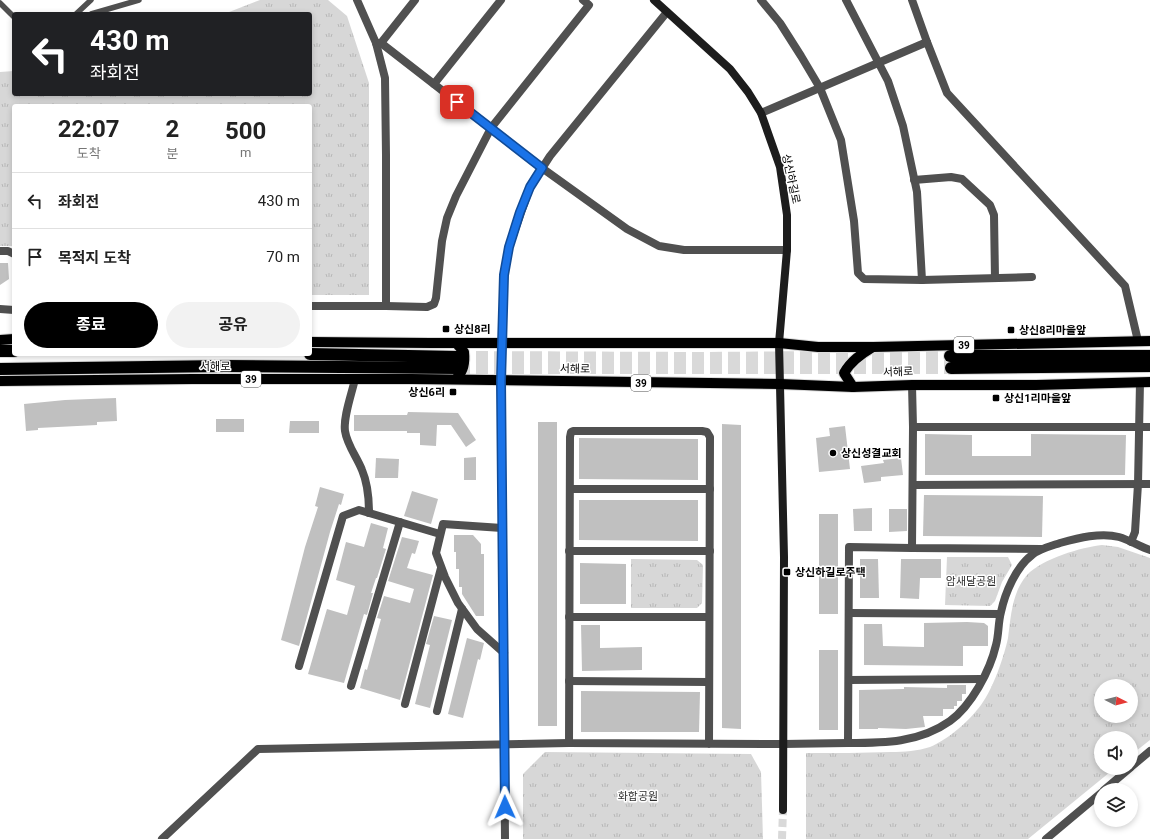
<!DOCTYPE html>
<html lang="ko">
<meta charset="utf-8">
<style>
body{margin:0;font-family:Roboto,"Noto Sans KR",sans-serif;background:#f2f2f2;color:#222;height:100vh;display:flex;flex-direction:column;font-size:15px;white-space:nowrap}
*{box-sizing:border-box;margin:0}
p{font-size:13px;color:#767676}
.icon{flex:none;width:22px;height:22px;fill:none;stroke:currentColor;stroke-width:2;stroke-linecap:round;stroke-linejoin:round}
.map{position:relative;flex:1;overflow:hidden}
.panel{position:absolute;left:12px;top:104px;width:300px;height:252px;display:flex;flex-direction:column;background:#fff;border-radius:4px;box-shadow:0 2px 6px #0003}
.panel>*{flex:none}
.top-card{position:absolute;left:12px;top:12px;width:300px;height:84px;border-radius:4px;box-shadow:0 2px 6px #0003;background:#202124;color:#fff;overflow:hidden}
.needle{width:26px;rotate:96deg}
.buttons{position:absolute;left:1094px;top:679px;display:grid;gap:8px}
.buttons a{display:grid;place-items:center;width:44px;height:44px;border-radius:50%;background:#fff;box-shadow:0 2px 6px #0003;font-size:20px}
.pin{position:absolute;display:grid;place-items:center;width:34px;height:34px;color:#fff;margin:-17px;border-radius:8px;box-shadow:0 2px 6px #0006}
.me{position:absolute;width:44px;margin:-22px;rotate:359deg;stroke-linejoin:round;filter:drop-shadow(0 0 3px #0008)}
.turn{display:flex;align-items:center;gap:14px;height:84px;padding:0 12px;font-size:18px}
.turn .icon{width:52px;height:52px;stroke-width:2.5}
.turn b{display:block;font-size:28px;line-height:34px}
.eta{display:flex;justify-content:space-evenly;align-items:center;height:68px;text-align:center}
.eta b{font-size:24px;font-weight:700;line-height:28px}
.cta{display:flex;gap:8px;margin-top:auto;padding:8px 12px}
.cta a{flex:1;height:46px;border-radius:24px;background:#000;color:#fff;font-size:16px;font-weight:700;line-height:46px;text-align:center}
.cta a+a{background:#f2f2f2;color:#222}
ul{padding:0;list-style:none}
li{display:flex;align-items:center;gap:12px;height:56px;padding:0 12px;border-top:1px solid #e0e0e0}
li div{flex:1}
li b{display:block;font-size:15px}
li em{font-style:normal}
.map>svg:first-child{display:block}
</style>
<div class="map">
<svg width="1150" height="839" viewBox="0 0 1150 839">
<defs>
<pattern id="park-tufts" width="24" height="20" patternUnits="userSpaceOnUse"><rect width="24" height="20" fill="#d7d7d7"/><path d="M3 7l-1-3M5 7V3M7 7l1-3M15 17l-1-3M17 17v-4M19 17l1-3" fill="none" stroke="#b7b7b7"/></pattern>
</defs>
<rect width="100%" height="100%" fill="#fff"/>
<g fill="url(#park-tufts)" fill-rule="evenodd">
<path d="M260,0H328L347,16L369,83V295H310V106H14V246H0V72L14,71V94H310V14H224Z"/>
<path d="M1102,545L1118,547L1150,558V740L1131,755V738H1101V768H1115L1028,839H806V753C835,753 863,753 891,752C904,752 918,751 930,747C949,739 969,721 981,705C993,689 1004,657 1008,638C1011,616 1012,592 1027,575C1042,559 1082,547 1102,545ZM1101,686H1131V716H1101Z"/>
<path d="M947,557H1008L1012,565L1002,582L995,601L990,606L945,605Z"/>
<path d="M631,559L697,560L703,565L702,603L697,608H631Z"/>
<path d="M545,752L751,754L761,772L763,839H523V774Z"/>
</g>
<g fill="#c0c0c0">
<path d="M0,263H8L9,279L0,285Z"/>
<path d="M116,398L117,421L97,422V425L38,428V430L26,431L24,404L65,400Z"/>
<path d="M408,412L458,413L476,440L466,447L451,425H437L436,446L420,445V433H407V431H354V415H407Z"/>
<rect x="216" y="419" width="28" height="13"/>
<path d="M290,421H319V433H289Z"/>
<rect x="538" y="422" width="19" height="304"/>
<path d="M722,424L741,425V729L722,728Z"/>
<path d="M845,426L850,469L819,472L816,438L830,436L829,428Z"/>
<path d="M925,434L972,435V456H1031V434L1126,435L1125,475H925Z"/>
<path d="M579,438L698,439V480L579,479Z"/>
<path d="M476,457V480H464V458Z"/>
<path d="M376,458L399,459L398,478H375Z"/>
<path d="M901,458L903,475L881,477V481L864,483L861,466L884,463L883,460Z"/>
<path d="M320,487L344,494L341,505L339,504L330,532L299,646L281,640L305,547L318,507L315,506Z"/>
<path d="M412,491L438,499L431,524L404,516Z"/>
<path d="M924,495L1043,496L1042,537L923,536Z"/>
<path d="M579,500H698V541L579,540Z"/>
<path d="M872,508V531H854L853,509Z"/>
<path d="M889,509H907V531L889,532Z"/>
<rect x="819" y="514" width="19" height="100"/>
<path d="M371,523L388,528L383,548L386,549L377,578H376L371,593H373L367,615L364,614L344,683L308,674L327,609L347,615L355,586L336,580L346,542L364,547Z"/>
<path d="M454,535H473L481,544V554H484V616H476L462,594V587H459V569H456V552H454Z"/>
<path d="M402,537L419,541L415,554L412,553L407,568L433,575L400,700L360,688L365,669L367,670L381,619L377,618L384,596L410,603L414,589L388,581Z"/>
<path d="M860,559H878L879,598H860Z"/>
<path d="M901,559H941V578H920L919,599L900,598Z"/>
<path d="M580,563L626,564V604H580Z"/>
<path d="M434,616L452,620L430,708L415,704L430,645L426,644Z"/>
<path d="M967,622L984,623L988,626V646H963V666L864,665V624H882L883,646L924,647V623Z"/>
<path d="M581,625H600V648L642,647V670L582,671Z"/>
<path d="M467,638L484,643L480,660L478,659L463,718L448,714Z"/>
<rect x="819" y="650" width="19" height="80"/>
<path d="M947,685H966V694H962V701H957V706H954V709H943V716H923L925,727L906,729L878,728V729H859V690L904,689V687L947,688Z"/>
<path d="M581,691L700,692L699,732H581Z"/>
</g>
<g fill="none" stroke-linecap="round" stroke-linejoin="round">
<path stroke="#d9d9d9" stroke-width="8" stroke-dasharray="8 4" stroke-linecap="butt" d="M782,839L783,810"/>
<g stroke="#d9d9d9" stroke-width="12" stroke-dasharray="12 6" stroke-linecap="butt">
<path d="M458,357L699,358L950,356"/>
<path d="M458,368H951"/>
</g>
<defs>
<g id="primary">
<path d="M0,340L14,339"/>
<path d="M310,342L430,343H779L818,347H873L1150,341"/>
<path d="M456,343L464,352C465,361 464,370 458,376"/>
<path d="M0,381L192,379H412L780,384L853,387L912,385H1036L1150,382"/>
<path d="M853,387L844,373C851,361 861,354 873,347"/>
</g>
<g id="highway">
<path d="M0,351H14"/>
<path d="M310,354L458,357"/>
<path d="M950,356H1150"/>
<path d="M951,368L1150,366"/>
<path d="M0,369L225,366L458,368"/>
</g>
</defs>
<use href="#primary" stroke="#dbdbdb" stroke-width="12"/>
<use href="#highway" stroke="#dbdbdb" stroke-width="14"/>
<g stroke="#505050" stroke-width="5.5">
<path d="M0,3L14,17"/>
<path d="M76,14L91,0"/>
<path d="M91,14L139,0"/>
</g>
<g stroke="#505050" stroke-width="8">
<path d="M357,0L376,43L385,78L386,155V306"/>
<path d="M761,0L780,23L801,56L820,88L841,140L854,221L858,273L864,279L922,280L1032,277"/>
<path d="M846,0L888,81L903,126L917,192L922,280"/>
<path d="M912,0L927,42L947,93L1125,286L1138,341"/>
<path d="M376,43H381L542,168L627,229L659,246L684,250H787"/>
<path d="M381,43L415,0"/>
<path d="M434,84L501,0"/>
<path d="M761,113L927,42"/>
<path d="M914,180L951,177L962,179L990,205L994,215L995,278"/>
<path d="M0,251H8L14,254"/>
<path d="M310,306H386L427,307L434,304L436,298L442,241L447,218L456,196L491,128L589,5L583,0"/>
<path d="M0,309L14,310"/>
<path d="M355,379C352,393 343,417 345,431C347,445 357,457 362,470C368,484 369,498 369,513"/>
<path d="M912,385L913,427"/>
<path d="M913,485L1150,484"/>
<path d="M570,489H710"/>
<path d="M502,528L443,524L436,553L445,577L458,603L477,629L504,653"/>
<path d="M1131,542L1135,532L1138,484L1140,382"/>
<path d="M912,548L849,547L848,743C884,743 919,743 950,721C971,706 990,671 996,645C999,634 998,623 1001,612C1005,593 1016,567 1032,555C1039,549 1051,546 1060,543C1078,538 1101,532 1119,537C1130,540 1140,547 1150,550"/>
<path d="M1041,549L912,548L913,427H1150"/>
<path d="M569,551H710"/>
<path d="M849,613L1000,614"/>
<path d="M569,617H709"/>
<path d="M299,666L343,516L359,510L440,534"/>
<path d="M849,680L982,679"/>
<path d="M569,681L709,682"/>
<path d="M351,686L400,522"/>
<path d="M405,704L441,568"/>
<path d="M437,711L462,609"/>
<path d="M709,744L710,437L707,432L702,431H573L571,432L570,437L569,743L783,744L848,743"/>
<path d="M1131,767L1150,751"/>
<path d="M1104,790L1130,768"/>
<path d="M162,839L258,749L569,743"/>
<path d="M505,839L501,381L504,275L509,247L530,187L550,156L667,12"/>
<path d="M1046,839L1101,793"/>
</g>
<path stroke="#1d1d1d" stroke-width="8" d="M654,0L730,69L748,92L761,113L780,167L787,215V250L779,343L784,557L783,810"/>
<use href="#primary" stroke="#000" stroke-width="10"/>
<use href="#highway" stroke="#000" stroke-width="12"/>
</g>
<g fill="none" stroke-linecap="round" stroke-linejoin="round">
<defs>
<path id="route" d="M457,102L542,168L530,187L520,212L509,247L504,275L501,381L505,807"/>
</defs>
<use href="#route" stroke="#114b97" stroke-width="10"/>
<use href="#route" stroke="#1a73e8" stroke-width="7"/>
</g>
<g fill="#000" stroke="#fff" stroke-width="1.5">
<rect x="442" y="325" width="8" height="8" rx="2"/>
<rect x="1007" y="326" width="8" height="8" rx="2"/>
<rect x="449" y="388" width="8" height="8" rx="2"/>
<rect x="992" y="394" width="8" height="8" rx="2"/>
<circle cx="833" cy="453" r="4"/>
<rect x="783" y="568" width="8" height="8" rx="2"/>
</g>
<g text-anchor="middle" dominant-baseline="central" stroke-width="3" stroke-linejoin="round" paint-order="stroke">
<g fill="#fff" stroke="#4c4c4c" stroke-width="1">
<rect x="954" y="337" width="20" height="16" rx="3"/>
<rect x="241" y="371" width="20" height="16" rx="3"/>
<rect x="631" y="375" width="20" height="16" rx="3"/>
</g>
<g font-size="10" font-weight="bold" fill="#000">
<text x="964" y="345">39</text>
<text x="251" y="379">39</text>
<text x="641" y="383">39</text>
</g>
<g font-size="11" fill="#000" stroke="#fff">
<text transform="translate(791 179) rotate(78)">상신하길로</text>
<text x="215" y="366">서해로</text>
<text transform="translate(575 369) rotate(1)">서해로</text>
<text transform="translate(898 372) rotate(-2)">서해로</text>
</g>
<g font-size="11" font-weight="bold" fill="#000" stroke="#fff" text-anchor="start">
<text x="454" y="329">상신8리</text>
<text x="1019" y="330">상신8리마을앞</text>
<text x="445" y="392" text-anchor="end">상신6리</text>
<text x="1004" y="398">상신1리마을앞</text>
<text x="841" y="453">상신성결교회</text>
<text x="795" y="572">상신하길로주택</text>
</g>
<g font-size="11" fill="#2e2e2e" stroke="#fff">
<text x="971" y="581">암새달공원</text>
<text x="638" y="796">화합공원</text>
</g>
</g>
</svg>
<div class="buttons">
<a><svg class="needle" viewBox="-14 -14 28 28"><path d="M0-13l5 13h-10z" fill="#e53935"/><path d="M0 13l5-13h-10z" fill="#767676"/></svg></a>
<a><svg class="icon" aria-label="sound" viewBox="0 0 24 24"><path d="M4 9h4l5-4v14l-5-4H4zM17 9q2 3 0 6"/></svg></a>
<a><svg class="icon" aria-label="layers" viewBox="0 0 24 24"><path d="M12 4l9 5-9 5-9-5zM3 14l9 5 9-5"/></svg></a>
</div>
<div class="pin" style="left:457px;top:102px;background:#d93025"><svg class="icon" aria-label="arrive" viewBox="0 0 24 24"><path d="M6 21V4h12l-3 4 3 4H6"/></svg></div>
<svg class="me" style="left:505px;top:807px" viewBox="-20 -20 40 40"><path d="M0-17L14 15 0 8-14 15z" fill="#1a73e8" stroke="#fff" stroke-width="4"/></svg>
<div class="top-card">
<div class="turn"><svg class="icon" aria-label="left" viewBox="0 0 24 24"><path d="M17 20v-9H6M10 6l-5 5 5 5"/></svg><div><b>430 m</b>좌회전</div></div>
</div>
<section class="panel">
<div class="eta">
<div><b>22:07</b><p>도착</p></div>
<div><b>2</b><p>분</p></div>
<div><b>500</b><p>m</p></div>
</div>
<ul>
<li><svg class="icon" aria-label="left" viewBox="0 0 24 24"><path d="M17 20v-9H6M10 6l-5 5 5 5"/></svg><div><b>좌회전</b></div><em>430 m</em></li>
<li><svg class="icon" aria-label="arrive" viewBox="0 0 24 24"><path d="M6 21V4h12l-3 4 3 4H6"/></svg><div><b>목적지 도착</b></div><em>70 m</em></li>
</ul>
<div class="cta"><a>종료</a><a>공유</a></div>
</section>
</div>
